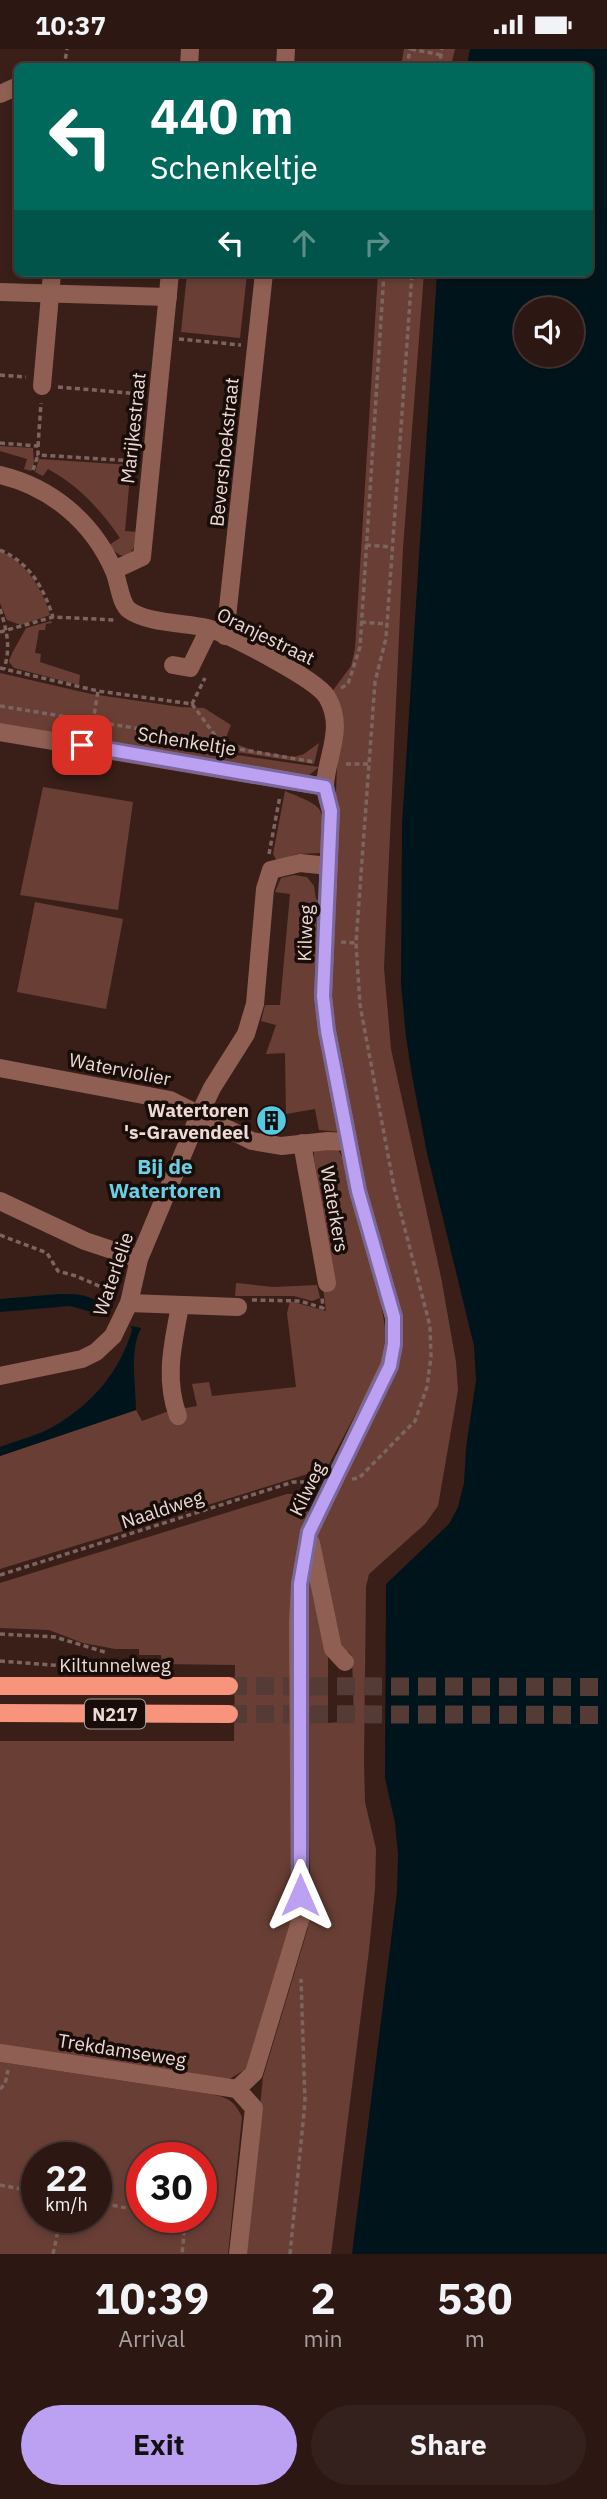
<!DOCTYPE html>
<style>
body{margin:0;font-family:"IBM Plex Sans",sans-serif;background:#34201c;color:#f1f3f6;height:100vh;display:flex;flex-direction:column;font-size:26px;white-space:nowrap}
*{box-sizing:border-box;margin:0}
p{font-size:23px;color:#a69fa0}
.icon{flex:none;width:38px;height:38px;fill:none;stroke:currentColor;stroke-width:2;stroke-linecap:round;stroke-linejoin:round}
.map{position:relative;height:2205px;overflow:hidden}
.details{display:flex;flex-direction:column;background:#2c1713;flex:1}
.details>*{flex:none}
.guide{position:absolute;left:14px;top:14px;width:579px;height:214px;border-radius:10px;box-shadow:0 4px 10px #0003,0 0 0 2px #483633;background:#00695c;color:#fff;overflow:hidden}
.fabs{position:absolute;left:514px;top:248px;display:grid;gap:14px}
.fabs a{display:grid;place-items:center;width:70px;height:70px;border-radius:50%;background:#2c1713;box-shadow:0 4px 10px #0003,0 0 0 2px #483633;font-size:35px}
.speed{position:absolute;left:21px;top:2093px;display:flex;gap:14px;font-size:35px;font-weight:700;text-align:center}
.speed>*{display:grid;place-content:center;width:91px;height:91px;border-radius:50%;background:#2c1713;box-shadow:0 4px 10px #0003,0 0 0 2px #483633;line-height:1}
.speed small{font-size:18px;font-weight:400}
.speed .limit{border:10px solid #d22;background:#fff;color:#111}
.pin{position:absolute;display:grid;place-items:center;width:60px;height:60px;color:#fff;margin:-30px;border-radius:14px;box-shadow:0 4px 10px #0006}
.me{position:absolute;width:77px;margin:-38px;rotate:0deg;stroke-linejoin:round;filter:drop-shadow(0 0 5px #0008)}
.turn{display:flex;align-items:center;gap:24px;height:147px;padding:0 21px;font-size:32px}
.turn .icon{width:91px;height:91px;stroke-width:2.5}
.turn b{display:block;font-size:49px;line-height:60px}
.lanes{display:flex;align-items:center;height:66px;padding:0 21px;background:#0003;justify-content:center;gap:35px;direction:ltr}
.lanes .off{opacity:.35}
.eta{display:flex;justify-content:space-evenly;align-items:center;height:119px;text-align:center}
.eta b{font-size:42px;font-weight:700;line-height:49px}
.primary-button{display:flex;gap:14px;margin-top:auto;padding:14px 21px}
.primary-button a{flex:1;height:80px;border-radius:42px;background:#bca0f2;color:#111;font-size:28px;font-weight:700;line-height:80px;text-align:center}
.primary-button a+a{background:#34201c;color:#f1f3f6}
.status{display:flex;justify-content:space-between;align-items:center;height:49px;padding:0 35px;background:#2c1713;direction:ltr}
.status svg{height:19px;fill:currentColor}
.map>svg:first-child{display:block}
</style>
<div class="status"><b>10:37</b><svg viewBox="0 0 49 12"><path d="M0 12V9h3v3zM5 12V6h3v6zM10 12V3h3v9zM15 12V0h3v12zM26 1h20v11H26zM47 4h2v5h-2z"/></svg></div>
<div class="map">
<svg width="607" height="2205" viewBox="0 0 607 2205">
<rect width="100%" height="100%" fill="#3a1f19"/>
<g fill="#693f35" fill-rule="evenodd">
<path d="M404,0H455L451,17H401Z"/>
<path d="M187,224L247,225L240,289L181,283Z"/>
<path d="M378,224H424L403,499L384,919L391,1000L441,1228L456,1313L458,1341L438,1457L425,1475L369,1525L366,1538L364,1712L365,1753L376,1800L375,1840L369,1901L331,2205H245L263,2028L308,1879L310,1840L306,1618L308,1526L313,1525L328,1600V1674L354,1672L352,1607L349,1603L343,1602L335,1589L318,1501V1484L396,1317L351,1090L332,953L330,892L338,693L331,644L351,617L355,600Z"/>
<path d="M0,397L33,399L34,414L31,422L24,420L27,410L0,402Z"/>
<path d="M39,410L131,416L125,482L138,483C135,503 126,518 109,496L120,489C100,460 79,437 48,420L43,427L35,423Z"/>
<path d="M0,502C26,513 42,540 50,566L21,576L7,571L0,554Z"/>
<path d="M51,572L52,574L46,575L45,581H39L35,604L41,605L40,613L80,626L79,636L14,619L9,613C10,606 22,587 26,579Z"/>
<path d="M0,624L91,645L180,658L204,659L231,676L225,691L255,702L294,708L304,705L319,694L314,715L210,699L209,702L319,718L308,727L0,678Z"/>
<path d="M43,738L133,753L118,861L20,846Z"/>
<path d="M285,742C329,760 323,757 322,804L297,805L277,812L273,805Z"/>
<path d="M294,826L307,828L314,837L316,850L320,852L340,1083L319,1081L315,1060L286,1065L285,1004L266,1005L276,976L261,972L265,956H280L290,845L275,843L281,829Z"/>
<path d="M35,853L123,870L106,960L17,943Z"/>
<path d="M321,1099L338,1101L345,1112L381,1254L386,1285V1307L327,1419L0,1520V1407L136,1361L142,1372L169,1362L197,1357L192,1335L209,1333L212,1347L296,1338L287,1264L290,1252L326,1262L323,1238L334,1237L314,1108V1102Z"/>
<path d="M236,1234L274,1238L317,1236L320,1249L312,1252L294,1247H235Z"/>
<path d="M287,1445H297L308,1457L309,1470L292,1527L296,1617L291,1873L249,2018L228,2031L0,1996V1692H234L235,1616L162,1615L161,1606H139V1600H115L83,1594L49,1581L0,1579V1534Z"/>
<path d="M0,2013L203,2044C224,2048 232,2047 242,2068L228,2205H0ZM37,2109H96V2168H37ZM142,2109H201V2168H142Z"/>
</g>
<g fill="#00151b" fill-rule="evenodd">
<path d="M470,0H607V2205H352L397,1843L398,1805L395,1774L385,1729L386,1535L449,1475L458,1458L464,1434L466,1399L476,1331L474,1297L427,1104L412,1027L406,988L401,935L402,775L437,224H590V18L467,17ZM527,261H572V306H527Z"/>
<path d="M59,1245C78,1245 98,1245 106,1264L103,1266L70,1257L0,1263V1250Z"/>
<path d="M131,1277L141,1279C129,1303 136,1334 136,1361L0,1407V1398C18,1391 40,1386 56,1376C93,1354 120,1322 132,1281Z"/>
</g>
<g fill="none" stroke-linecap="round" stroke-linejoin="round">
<g stroke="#553b35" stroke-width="18" stroke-dasharray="18 9" stroke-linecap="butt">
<path d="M229,1637L607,1638"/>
<path d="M229,1665L607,1666"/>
</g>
<g stroke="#7c645f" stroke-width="3.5" stroke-dasharray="5 3.5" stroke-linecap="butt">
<path d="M411,0L441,6"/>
<path d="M64,18L67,0"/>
<path d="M407,18L410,0"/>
<path d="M439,18L442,0"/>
<path d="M179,290L241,296"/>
<path d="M0,326L26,328"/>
<path d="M58,338L141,345"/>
<path d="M0,394L38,397V406L135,412"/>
<path d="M38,397L41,354"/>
<path d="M33,421L38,406"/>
<path d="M366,496L391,498"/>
<path d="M0,501C30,514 43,538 53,568"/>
<path d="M0,560C7,582 11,598 4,620"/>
<path d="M361,573L387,575"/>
<path d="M0,583L53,568L115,571"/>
<path d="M0,619L98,642L192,655L220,693"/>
<path d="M341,639L348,635L360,598L384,224"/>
<path d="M192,655L205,629"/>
<path d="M0,657L220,693L221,697L314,713"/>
<path d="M93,673L98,642"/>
<path d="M346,715H369"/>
<path d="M269,805L280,747"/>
<path d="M341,893L356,894"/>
<path d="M0,1186L47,1204L58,1222L76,1227L113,1243"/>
<path d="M105,1240L114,1219"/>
<path d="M252,1251L300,1252L323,1259L322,1248"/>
<path d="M352,1430L359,1429L415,1372L427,1338L431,1308L430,1277L394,1138L360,956L356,894L375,633L386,589L412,224"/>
<path d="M0,1526L293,1433H316"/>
<path d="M0,1585L55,1588L108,1604"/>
<path d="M145,1611V1620"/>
<path d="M0,1612L77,1618"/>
<path d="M0,2040L5,2035L8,2021"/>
<path d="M0,2136L37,2143"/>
<path d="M96,2153L142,2162"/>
<path d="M161,2168L173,2173L184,2185L182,2205"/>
<path d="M53,2205L61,2168"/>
<path d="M290,2205L305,2053L301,1930"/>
</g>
<g stroke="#905f53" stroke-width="18">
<path d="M189,18L190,0"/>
<path d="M285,18L286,0"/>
<path d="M0,45L18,37"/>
<path d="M0,243L168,248"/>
<path d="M42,337L52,224"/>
<path d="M0,426C51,438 93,473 114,522C119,533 120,554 129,561C146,574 186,574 207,579C229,585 316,630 327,648C345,679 327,705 325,736C325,744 329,754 331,762L323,947L327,982L358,1142L394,1268V1295L389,1317L309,1484L300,1535L298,1574L300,1872L254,2024L237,2040"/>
<path d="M114,521L142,508L170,224"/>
<path d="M225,587L264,224"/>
<path d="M173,616L190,619L209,580"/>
<path d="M0,683L325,738"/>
<path d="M0,1019L170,1051L252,1092L281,1097L328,1092L348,1093"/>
<path d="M302,1094L327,1234"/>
<path d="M0,1152L85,1192L139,1210"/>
<path d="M129,1254L238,1258"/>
<path d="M0,1327L82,1310L96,1303L113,1287L129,1254L139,1210L200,1064L212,1039L246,985L255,955L265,840L271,821L300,814L329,817"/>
<path d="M178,1367C164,1329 173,1295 180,1257"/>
<path d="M311,1494L333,1600L345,1613"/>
<path d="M0,2004L237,2040"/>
<path d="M237,2040L254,2059L238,2205"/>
</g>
<g stroke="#f8947c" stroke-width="18">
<path d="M0,1637H229"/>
<path d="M0,1664L229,1665"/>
</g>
</g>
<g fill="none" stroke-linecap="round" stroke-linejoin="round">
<defs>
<path id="route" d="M82,696L325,738L331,762L323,947L327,982L358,1142L394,1268V1295L390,1317L309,1483L300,1535V1846"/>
</defs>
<use href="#route" stroke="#7a689d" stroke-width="18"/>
<use href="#route" stroke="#bca0f2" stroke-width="12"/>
</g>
<defs>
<symbol id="building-disc" viewBox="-11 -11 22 22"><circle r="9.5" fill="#57c9e2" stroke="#190d0a"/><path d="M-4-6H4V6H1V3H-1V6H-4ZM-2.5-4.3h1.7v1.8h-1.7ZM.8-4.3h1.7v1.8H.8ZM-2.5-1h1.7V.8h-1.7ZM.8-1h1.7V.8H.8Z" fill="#111"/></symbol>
</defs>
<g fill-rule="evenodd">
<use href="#building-disc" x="254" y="1054" width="35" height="35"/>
</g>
<g text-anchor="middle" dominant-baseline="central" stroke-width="7" stroke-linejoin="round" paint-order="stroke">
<rect fill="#190d0a" stroke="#ad9c98" stroke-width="2" x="85" y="1650.5" width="60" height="29" rx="5"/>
<g font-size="18" font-weight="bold" fill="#eddad5">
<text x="115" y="1665">N217</text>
</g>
<g font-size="19" fill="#eddad5" stroke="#190d0a">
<text transform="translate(133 379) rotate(-84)">Marijkestraat</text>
<text transform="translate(224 403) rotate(-84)">Bevershoekstraat</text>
<text transform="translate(266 587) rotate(26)">Oranjestraat</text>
<text transform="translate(187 692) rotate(9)">Schenkeltje</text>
<text transform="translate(305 884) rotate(-88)">Kilweg</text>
<text transform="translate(120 1020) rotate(11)">Waterviolier</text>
<text transform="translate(335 1160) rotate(80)">Waterkers</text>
<text transform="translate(113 1225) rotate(-71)">Waterlelie</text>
<text transform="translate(307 1440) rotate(-64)">Kilweg</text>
<text transform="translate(162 1460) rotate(-18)">Naaldweg</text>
<text x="115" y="1616">Kiltunnelweg</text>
<text transform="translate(122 2001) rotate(9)">Trekdamseweg</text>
</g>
<g font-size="19" font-weight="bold" fill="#eddad5" stroke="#190d0a" text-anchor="end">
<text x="249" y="1061">Watertoren<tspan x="249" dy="22">'s-Gravendeel</tspan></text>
</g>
<g font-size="21" font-weight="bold" fill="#6ad0e6" stroke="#190d0a">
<text x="165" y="1117">Bij de<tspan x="165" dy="24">Watertoren</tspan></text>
</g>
</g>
</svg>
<div class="fabs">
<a><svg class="icon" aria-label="sound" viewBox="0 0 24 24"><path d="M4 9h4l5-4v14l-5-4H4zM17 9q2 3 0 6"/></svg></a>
</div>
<div class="speed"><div>22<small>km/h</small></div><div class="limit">30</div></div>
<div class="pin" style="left:82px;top:696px;background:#d93025"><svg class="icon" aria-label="arrive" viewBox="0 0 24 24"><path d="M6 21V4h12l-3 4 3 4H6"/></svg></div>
<svg class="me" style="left:300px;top:1846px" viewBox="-20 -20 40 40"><path d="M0-17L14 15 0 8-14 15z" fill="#bca0f2" stroke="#fff" stroke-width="4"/></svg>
<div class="guide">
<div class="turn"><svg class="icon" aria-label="left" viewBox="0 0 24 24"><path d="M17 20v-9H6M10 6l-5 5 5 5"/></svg><div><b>440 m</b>Schenkeltje</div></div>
<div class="lanes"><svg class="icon" aria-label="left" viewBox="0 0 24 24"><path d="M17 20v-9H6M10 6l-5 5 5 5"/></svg><svg class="icon off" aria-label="ahead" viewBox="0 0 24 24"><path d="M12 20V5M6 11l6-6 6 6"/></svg><svg class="icon off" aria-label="right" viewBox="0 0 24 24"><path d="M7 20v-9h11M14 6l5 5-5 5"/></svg></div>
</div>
</div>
<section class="details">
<div class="eta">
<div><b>10:39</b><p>Arrival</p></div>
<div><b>2</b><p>min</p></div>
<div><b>530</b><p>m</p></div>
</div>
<div class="primary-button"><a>Exit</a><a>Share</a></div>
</section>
